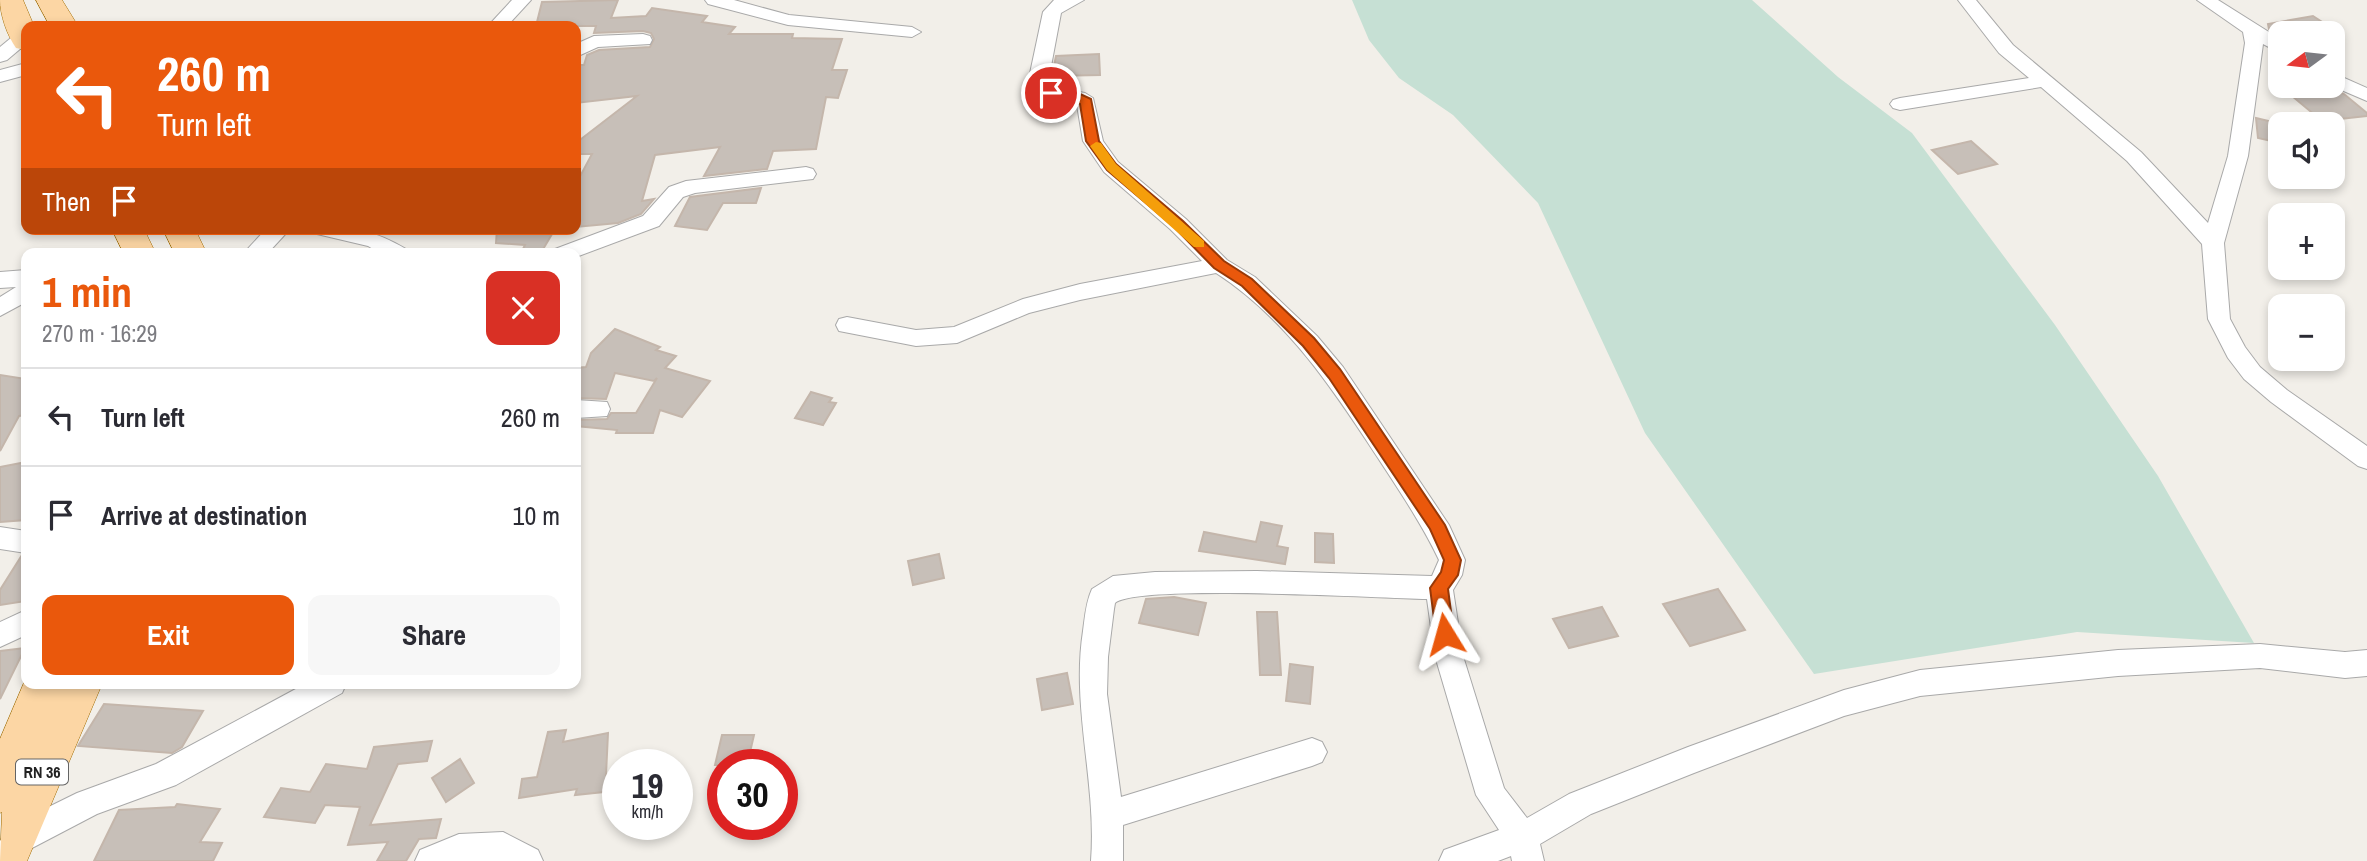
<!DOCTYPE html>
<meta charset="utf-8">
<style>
body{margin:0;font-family:"Archivo Narrow",sans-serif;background:#f7f7f7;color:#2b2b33;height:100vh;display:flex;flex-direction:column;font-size:26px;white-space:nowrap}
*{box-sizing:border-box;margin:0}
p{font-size:23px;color:#7c7c81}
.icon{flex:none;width:38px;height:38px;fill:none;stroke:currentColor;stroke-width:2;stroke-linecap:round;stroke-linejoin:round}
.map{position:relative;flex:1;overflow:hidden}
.sheet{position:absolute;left:21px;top:248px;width:560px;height:441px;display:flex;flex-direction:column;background:#fff;border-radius:14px;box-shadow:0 4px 10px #0003}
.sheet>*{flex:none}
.banner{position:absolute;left:21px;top:21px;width:560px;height:214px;border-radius:14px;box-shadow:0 4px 10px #0003;background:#ea580c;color:#fff;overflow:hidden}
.needle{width:46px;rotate:255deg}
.fabs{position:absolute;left:2268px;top:21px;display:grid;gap:14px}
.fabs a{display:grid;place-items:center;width:77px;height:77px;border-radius:14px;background:#fff;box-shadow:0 4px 10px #0003;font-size:35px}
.speed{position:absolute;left:602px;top:749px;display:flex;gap:14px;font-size:35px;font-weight:700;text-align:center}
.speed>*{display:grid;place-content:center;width:91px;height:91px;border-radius:50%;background:#fff;box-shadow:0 4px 10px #0003;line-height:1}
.speed small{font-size:18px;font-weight:400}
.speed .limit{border:10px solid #d22;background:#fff;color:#111}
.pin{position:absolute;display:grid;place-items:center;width:60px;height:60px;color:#fff;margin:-30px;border:4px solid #fff;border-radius:50%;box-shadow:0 2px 7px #0007}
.me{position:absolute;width:77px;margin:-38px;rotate:352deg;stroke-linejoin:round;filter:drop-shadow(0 0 5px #0008)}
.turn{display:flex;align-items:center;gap:24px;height:147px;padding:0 21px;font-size:32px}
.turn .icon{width:91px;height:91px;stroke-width:2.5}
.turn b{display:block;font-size:49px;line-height:60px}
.then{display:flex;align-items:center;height:66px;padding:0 21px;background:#0003;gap:14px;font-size:26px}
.round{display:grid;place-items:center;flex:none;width:74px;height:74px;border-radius:14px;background:#f7f7f7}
.summary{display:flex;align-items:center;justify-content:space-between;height:119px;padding:0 21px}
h1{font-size:42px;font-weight:700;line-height:52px;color:#ea580c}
.cta{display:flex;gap:14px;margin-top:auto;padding:14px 21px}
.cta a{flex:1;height:80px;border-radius:14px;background:#ea580c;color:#fff;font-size:28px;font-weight:700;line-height:80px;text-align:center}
.cta a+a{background:#f7f7f7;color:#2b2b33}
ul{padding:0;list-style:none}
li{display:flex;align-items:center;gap:21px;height:98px;padding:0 21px;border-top:2px solid #e1e1e2}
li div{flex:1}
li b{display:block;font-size:26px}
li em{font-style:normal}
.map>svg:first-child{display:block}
</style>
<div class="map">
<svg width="2367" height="861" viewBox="0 0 2367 861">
<rect width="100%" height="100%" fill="#f2efe9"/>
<path fill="#c6e0d4" d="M1352,0H1752L1838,77L1912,133L2055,325L2158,476L2254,643L2077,632L1814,674L1645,433L1538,203L1453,115L1399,78L1369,40Z"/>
<g fill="#c7bfb8" stroke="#c4b6ab" stroke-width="2">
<path d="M618,0L611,18L646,16L652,8L707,16L702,22L735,27L729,34H793L792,38L842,39L832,70H847L838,98L826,97L816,149L773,151L767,169L704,176L720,147L655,155L642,201L654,199L641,214L618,223L576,227V184L592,154H576V143L637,96L576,103V72L579,65H584L587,55L599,50L650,47L654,39L651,33L643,31L594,33L596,26H536L542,2Z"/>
<path d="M2313,16L2339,33H2276L2269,29L2268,24Z"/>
<path d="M1099,54L1100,75L1052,76L1056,56Z"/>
<path d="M2280,86H2317L2322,90L2333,89L2344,94L2367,113V116L2322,121Z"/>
<path d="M2256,118L2277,123L2280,143L2258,138Z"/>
<path d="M1971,141L1997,164L1958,174L1932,150Z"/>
<path d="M761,188L756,203H723L707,230L675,226L690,197Z"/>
<path d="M497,229H555L542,251L523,249L525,245L496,243Z"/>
<path d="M615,329L660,347L656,350L676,356L665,368L710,381L682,417L660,410L653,433H616L617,430L576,426V420L607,419L611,413H636L657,378L654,381L615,373L606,399L576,398V368L586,367L591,353Z"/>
<path d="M0,375L26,379V415L19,416L0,451Z"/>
<path d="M811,392L832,398L829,402L836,403L823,425L795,418Z"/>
<path d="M26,462V520L0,522V467Z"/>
<path d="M1261,522L1282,526L1277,546L1288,548L1285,564L1199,551L1204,532L1256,542Z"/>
<path d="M1315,533L1333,534L1334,563L1315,562Z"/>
<path d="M939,554L944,578L913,585L908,561Z"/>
<path d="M22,555H26V601L0,605V590Z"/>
<path d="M1718,589L1745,630L1690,646L1663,604Z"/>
<path d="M1174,597L1206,603L1198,635L1139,623L1146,599Z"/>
<path d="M1602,607L1618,636L1569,648L1553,619Z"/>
<path d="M1257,612H1277L1281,675H1260Z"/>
<path d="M25,648L0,699V651Z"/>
<path d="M1290,664L1313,667L1310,704L1286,701Z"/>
<path d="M1067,673L1073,704L1042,710L1037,679Z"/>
<path d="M104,704L203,711L182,747L172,753L78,746Z"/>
<path d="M566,730L563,742L608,733L606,775L616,774L613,791L575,795L577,789L519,798L522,779L537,777L548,732Z"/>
<path d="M722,735H754L747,765H715Z"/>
<path d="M432,741L427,761L398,764L370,825L441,819L436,838L419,839L406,861H377L388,842L348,845L360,807L325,805L315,823L264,817L281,788L310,792L326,764L367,769L374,747Z"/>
<path d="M460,759L474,783L446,802L432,778Z"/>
<path d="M177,804L220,809L200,842L222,843L213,861H94L119,810L175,807Z"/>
</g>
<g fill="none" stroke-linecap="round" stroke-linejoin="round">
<defs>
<g id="street">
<path d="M512,0H531L507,26H488Z"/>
<path d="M705,0H734L789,15L912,27L921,32L912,37L788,25L708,4Z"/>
<path d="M1054,0H1084L1061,13L1049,77L1057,88L1085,93L1093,98L1103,141L1118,162L1186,219L1227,260L1255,277L1317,336L1343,367L1449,525L1465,560L1462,575L1453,590L1463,656L1504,788L1527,818L1569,794L1688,747L1844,690L1920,670L2118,650L2260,644L2345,652L2367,650V676L2345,678L2260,668L2118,676L1920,696L1844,716L1694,773L1591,814L1540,844L1544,861H1512L1511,856L1498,861H1439L1444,850L1499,830L1476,795L1435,656L1427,599C1383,598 1137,584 1115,603L1114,609L1108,657L1107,694L1121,797L1312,738L1322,742L1327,752L1322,762L1312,766L1123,825V861H1091C1097,783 1071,708 1083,631C1085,616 1086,602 1092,589L1113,576L1155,572L1257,571L1432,576L1439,560C1422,524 1400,492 1378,458C1333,389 1287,319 1216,273L1080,300L1029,313L957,343L916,346L839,331L836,325L839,319L847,317L916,330L954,327L1023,299L1080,284L1202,261L1170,229L1104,172L1083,141L1077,105L1044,97L1029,78L1043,12Z"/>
<path d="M1958,0H1976L2013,45L2141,152L2208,223L2228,156L2245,43L2243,32L2197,0H2218L2280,39V53L2263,44L2248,156L2224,243L2230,319L2245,347L2260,367L2287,390L2367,446V469L2358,466L2271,402L2244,379L2228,358L2208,319L2202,244L2127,161L2041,87L1900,110L1893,108L1890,104L1893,100L1900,98L2029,78L1999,53Z"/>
<path d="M26,32V44L7,60L0,62V47L17,33Z"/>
<path d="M643,34L650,36L652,40L650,44L598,47L576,57V44L594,36Z"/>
<path d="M26,63V75L0,82V70Z"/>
<path d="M2333,73L2367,88V101L2332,86Z"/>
<path d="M806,167L813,169L816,174L813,179L695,193L683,197L659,226L576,257V254H552L555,249L643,216L669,187L686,181Z"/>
<path d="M266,229H290L267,254H243Z"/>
<path d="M314,229C355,229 370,228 406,249L409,254H381L368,246L317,234Z"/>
<path d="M26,270V302L0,316V297L16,287L0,288V272Z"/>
<path d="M576,400L607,402L610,409L607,416L576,418Z"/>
<path d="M0,527L26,531V553L0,549Z"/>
<path d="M26,610V635L0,647V622Z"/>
<path d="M305,684H346L342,693L176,785L97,814L32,848L23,861H0V841L10,826L77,793L156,764Z"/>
<path d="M503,832L538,850L543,861H415L420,850L459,834Z"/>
</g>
<g id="primary">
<path d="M0,0H23L34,26H26V50L16,48C7,35 0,15 0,0Z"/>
<path d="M36,0H62L78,26H50Z"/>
<path d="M112,229H144L156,254H124Z"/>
<path d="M163,229H195L207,254H175Z"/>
<path d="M26,678V684H102L27,861H0L2,812L0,813V739Z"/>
</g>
</defs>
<use href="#street" stroke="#a9a9a9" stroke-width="2"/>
<use href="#primary" stroke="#a06b00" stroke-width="1"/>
<use href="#street" fill="#fff" fill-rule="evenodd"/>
<use href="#primary" fill="#fcd6a4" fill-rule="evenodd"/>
</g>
<path fill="#ea580c" stroke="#983908" stroke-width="2" d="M1051,89L1078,93L1091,99L1099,141L1116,164L1183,221L1224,261L1252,279L1314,338L1340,369L1445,525L1461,560L1458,575L1448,589L1454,634L1451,640L1445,642L1438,640L1436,634L1430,588L1441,572L1444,560L1430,529L1329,378L1303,346L1242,286L1214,268L1174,227L1107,170L1086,141L1080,104L1047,96L1045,93Z"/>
<path fill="#f59e0b" d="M1096,142L1101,143L1116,164L1204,241V247H1194L1107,170L1090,146Z"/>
<g text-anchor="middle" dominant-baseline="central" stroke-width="7" stroke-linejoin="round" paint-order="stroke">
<rect fill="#fff" stroke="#646464" stroke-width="2" x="16" y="759.5" width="52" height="25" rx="5"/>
<g font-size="16" font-weight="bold" fill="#222">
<text x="42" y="772">RN 36</text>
</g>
</g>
</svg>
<div class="fabs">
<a><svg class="needle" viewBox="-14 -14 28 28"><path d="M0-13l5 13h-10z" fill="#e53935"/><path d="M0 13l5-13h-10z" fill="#7c7c81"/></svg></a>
<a><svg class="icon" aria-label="sound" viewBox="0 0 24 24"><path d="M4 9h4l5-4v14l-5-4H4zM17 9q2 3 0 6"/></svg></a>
<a>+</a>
<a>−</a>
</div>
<div class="speed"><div>19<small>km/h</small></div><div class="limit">30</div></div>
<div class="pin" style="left:1051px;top:93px;background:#d93025"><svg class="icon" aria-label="arrive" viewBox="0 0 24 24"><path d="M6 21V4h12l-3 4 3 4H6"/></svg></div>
<svg class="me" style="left:1445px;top:634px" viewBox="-20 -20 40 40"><path d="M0-17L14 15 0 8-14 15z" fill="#ea580c" stroke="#fff" stroke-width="4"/></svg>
<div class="banner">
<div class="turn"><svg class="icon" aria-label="left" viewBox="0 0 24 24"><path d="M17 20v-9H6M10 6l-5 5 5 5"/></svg><div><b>260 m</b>Turn left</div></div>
<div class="then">Then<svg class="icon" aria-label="arrive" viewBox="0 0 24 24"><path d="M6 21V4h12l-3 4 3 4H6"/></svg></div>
</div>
<section class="sheet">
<div class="summary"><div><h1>1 min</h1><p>270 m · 16:29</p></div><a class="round" style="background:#d93025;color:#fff"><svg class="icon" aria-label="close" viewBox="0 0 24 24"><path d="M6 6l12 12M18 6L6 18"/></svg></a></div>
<ul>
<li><svg class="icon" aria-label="left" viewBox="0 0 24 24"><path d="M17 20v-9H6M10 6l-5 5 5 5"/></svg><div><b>Turn left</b></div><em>260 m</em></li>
<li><svg class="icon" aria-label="arrive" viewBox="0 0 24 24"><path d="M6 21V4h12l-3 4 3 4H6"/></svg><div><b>Arrive at destination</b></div><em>10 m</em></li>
</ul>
<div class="cta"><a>Exit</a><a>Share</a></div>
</section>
</div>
